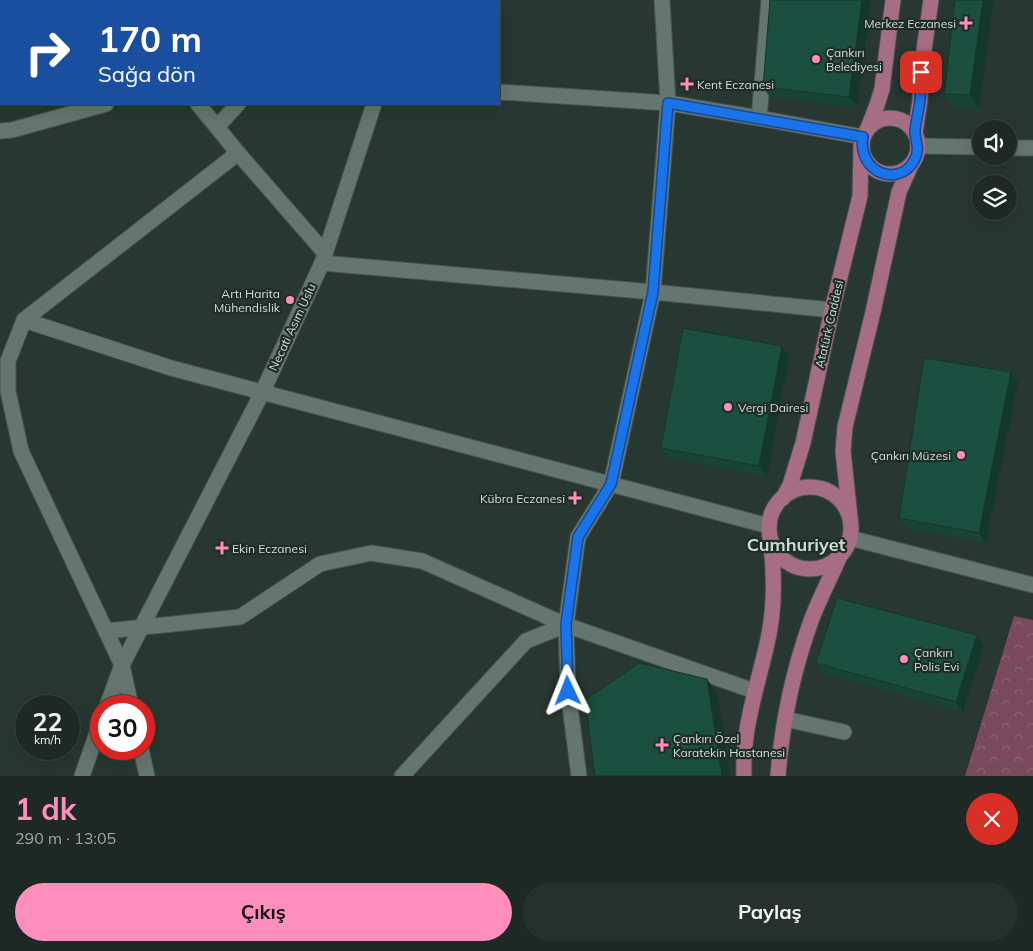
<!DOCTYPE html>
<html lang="tr">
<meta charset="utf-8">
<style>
body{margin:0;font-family:Mulish,sans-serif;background:#26312d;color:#f1f3f6;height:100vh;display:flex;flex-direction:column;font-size:19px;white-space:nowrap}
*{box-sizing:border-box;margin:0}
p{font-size:16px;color:#a1a6a7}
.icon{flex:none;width:28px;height:28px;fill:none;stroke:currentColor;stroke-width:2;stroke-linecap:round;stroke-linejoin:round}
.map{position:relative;height:776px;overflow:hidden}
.panel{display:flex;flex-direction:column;background:#1e2925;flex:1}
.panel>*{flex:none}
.banner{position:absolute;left:0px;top:0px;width:500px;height:105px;box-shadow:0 5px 20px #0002,0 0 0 1px #3c4542;background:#1a4fa0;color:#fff;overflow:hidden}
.buttons{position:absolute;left:972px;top:120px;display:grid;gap:10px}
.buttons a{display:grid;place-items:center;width:45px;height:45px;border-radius:50%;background:#1e2925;box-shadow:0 5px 20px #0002,0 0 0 1px #3c4542;font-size:25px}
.speed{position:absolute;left:15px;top:695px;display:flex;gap:10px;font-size:25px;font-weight:700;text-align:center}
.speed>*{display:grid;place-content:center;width:65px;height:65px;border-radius:50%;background:#1e2925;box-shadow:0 5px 20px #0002,0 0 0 1px #3c4542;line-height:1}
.speed small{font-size:12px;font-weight:400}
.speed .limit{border:8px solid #d22;background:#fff;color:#111}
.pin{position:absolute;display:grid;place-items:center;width:42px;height:42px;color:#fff;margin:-21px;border-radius:10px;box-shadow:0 2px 8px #0006}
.me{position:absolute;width:55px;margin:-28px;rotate:358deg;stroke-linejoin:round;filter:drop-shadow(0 0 4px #0008)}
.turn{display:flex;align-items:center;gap:18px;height:105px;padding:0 15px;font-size:22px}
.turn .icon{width:65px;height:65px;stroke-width:2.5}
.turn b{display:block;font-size:35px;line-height:42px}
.round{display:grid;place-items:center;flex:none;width:52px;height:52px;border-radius:26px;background:#26312d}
.overview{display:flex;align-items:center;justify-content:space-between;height:85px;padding:0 15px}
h1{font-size:30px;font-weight:700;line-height:38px;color:#fe8ebc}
.button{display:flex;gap:10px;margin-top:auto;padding:10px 15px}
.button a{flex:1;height:58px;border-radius:30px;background:#fe8ebc;color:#111;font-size:20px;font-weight:700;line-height:58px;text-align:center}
.button a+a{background:#26312d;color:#f1f3f6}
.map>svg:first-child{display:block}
</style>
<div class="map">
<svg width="1033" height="776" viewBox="0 0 1033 776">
<defs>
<pattern id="park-crowns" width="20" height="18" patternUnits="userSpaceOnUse" patternTransform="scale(1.25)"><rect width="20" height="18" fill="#7b495d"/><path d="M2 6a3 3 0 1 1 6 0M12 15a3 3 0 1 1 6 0" fill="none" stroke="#8d6374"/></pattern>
</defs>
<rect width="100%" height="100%" fill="#283731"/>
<path fill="url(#park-crowns)" d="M1014,616L1033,620V776H965Z"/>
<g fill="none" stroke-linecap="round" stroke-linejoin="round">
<defs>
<g id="minor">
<path d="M78,0L79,1"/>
<path d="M408,1V0"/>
<path d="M499,92L668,103L759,118L863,137"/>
<path d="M198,104L238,153L325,253"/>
<path d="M759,118L769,0"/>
<path d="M217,127L238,104"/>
<path d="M0,131L12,130L106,104"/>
<path d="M918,146L981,147"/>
<path d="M1009,148H1033"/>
<path d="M238,153L24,320L171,368L769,526"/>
<path d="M322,263L653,292L832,310"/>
<path d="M24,320L8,361V391L21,451L122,665L131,706"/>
<path d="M850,538L1033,585"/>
<path d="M566,625L754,691"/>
<path d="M106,631L240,617L320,564L371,553L422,561L566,625L526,641L402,776"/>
<path d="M107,706L122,665L263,391L322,263L374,104"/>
<path d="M785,719L844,732"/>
<path d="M141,749L147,776"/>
<path d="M82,776L101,721"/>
<path d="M579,776L568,691L566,625L578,537L611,484L653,292L668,103L662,0"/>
</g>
<g id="major">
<circle cx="890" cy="146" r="28"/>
<path d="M868,128L877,105L882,89L893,0"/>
<path d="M915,133L920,100L921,72L931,0"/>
<circle cx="810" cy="528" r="41"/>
<path d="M783,498L790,485L803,443L832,310L860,196L861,146"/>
<path d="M850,517L843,451L845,427L873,312L899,192L911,165"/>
<path d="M744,776C742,731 756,691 766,648C775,613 775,580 771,545"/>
<path d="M778,776C782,723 793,671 811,621C819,599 830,579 839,558"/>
</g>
</defs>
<use href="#minor" stroke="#47534f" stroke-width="17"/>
<use href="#major" stroke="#47534f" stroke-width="17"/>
<use href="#minor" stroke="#65756f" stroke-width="15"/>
<use href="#major" stroke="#a66d85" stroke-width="15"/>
</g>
<g fill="#174436">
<path d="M871,0L857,107L770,97L763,87Z"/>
<path d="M955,0H994L979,109L953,107L944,94Z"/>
<path d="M789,356L767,476L668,458L661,448Z"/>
<path d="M1011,372L1018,383L986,543L906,528L899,518Z"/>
<path d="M977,635L984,645L963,712L823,673L816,663Z"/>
</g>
<g fill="#13372c">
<path d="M862,0H871L857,107L849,97Z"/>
<path d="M983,0H994L979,109L970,95Z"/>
<path d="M782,346L789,356L767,476L759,466Z"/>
<path d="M1011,372L1018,383L986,543L979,533Z"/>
<path d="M977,635L984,645L963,712L956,702Z"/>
<path d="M707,679L717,693L730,776H722Z"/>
</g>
<g fill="#1b4f3f" stroke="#13372c">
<path d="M770,0H862L849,97L763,87Z"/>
<path d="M955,0H983L970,95L944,94Z"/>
<path d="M683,328L782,346L759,466L661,448Z"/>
<path d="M924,358L1011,372L979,533L899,518Z"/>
<path d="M837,598L977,635L956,702L816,663Z"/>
<path d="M639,663L707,679L722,776H595L585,700Z"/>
</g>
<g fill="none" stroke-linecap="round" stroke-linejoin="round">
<defs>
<path id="route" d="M568,691L566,624L578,537L611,484L653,292L668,103L863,137C857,171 897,189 914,161C921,148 915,142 915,131C916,120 919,110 920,100C921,91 920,81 921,72"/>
</defs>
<use href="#route" stroke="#114b97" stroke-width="12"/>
<use href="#route" stroke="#1a73e8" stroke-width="9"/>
</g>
<g fill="#fe8ebc" stroke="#1f2d27" stroke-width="2">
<path d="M963.5 15.5h5v5h5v5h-5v5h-5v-5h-5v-5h5z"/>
<circle cx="816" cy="59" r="5"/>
<path d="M684.5 76.5h5v5h5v5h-5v5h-5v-5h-5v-5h5z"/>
<circle cx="290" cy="300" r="5"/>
<circle cx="728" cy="407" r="5"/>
<circle cx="961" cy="455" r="5"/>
<path d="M572.5 490.5h5v5h5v5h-5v5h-5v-5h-5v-5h5z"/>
<path d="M219.5 540.5h5v5h5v5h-5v5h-5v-5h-5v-5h5z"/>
<circle cx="904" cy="659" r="5"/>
<path d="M659.5 737.5h5v5h5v5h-5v5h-5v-5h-5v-5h5z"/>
</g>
<g text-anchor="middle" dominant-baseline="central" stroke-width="4.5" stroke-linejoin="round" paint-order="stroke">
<g font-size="12" fill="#d4ddd9" stroke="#1f2d27" text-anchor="start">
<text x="956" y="23" text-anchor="end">Merkez Eczanesi</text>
<text x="826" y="52">Çankırı<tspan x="826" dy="14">Belediyesi</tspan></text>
<text x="697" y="84">Kent Eczanesi</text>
<text x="280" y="293" text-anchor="end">Artı Harita<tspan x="280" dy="14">Mühendislik</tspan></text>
<text x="738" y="407">Vergi Dairesi</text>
<text x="951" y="455" text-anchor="end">Çankırı Müzesi</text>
<text x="565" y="498" text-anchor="end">Kübra Eczanesi</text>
<text x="232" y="548">Ekin Eczanesi</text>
<text x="914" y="652">Çankırı<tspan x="914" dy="14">Polis Evi</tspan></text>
<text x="673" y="738">Çankırı Özel<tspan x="673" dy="14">Karatekin Hastanesi</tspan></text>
</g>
<g font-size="12" fill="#d4ddd9" stroke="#1f2d27">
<text transform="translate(829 324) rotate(-77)">Atatürk Caddesi</text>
<text transform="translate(292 327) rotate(-65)">Necati Asım Uslu</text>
</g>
<g font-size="18" font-weight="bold" fill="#cadcd4" stroke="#1f2d27">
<text x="796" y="544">Cumhuriyet</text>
</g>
</g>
</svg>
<div class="buttons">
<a><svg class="icon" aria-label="sound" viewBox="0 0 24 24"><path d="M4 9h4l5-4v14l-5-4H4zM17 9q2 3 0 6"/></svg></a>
<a><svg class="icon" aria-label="layers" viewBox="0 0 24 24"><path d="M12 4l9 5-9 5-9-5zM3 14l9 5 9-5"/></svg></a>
</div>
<div class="speed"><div>22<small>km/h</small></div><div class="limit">30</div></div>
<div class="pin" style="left:921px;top:72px;background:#d93025"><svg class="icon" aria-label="arrive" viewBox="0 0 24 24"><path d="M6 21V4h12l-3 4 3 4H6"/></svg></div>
<svg class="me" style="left:568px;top:691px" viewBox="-20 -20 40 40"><path d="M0-17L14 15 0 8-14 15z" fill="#1a73e8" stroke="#fff" stroke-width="4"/></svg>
<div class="banner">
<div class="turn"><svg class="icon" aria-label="right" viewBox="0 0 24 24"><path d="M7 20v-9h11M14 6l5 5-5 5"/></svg><div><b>170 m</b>Sağa dön</div></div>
</div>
</div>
<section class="panel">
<div class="overview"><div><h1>1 dk</h1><p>290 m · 13:05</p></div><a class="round" style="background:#d93025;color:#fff"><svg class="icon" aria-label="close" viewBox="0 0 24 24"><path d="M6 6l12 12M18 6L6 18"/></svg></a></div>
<div class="button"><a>Çıkış</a><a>Paylaş</a></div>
</section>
